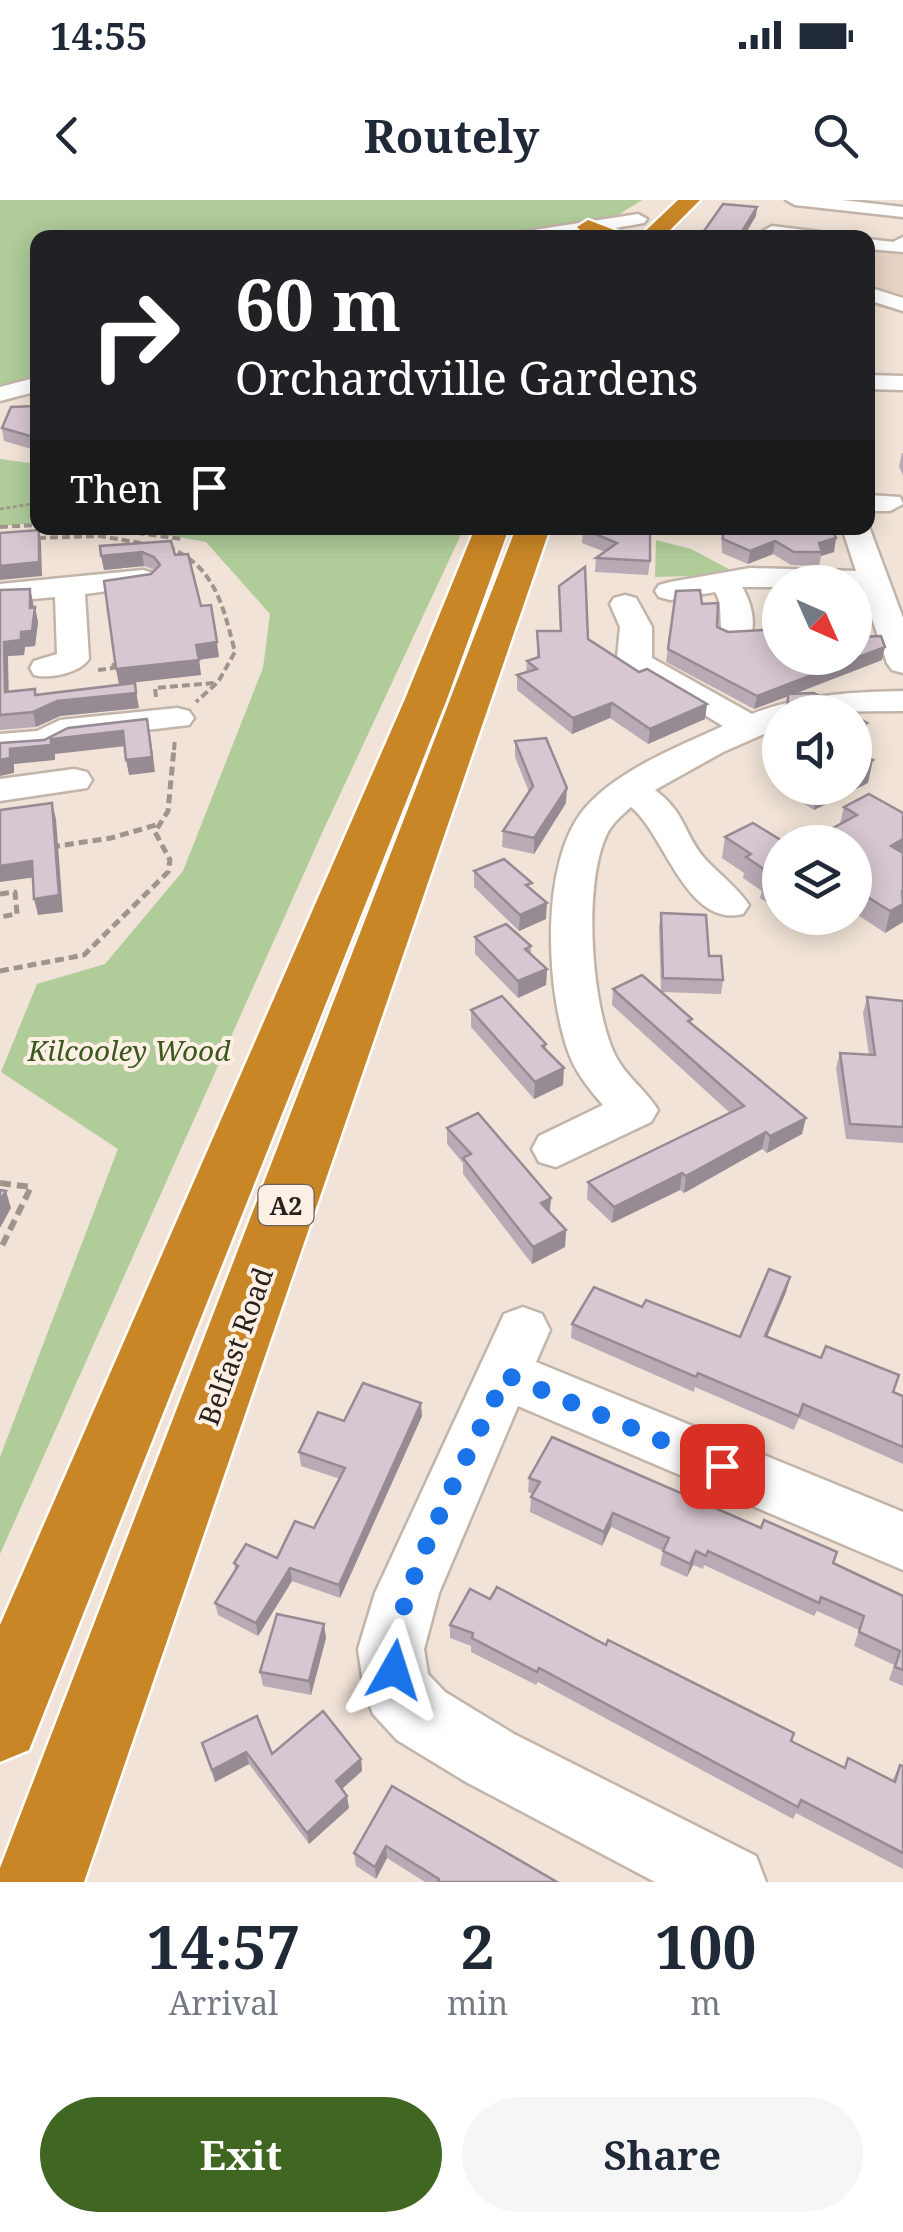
<!DOCTYPE html>
<style>
body{margin:0;font-family:"Noto Serif",serif;background:#f6f6f7;color:#1f2937;height:100vh;display:flex;flex-direction:column;font-size:38px;white-space:nowrap}
*{box-sizing:border-box;margin:0}
p{font-size:32px;color:#747a83}
.icon{flex:none;width:55px;height:55px;fill:none;stroke:currentColor;stroke-width:2;stroke-linecap:round;stroke-linejoin:round}
.map{position:relative;height:1682px;overflow:hidden}
.drawer{display:flex;flex-direction:column;background:#fff;flex:1}
.drawer>*{flex:none}
.banner{position:absolute;left:30px;top:30px;width:845px;height:305px;border-radius:20px;box-shadow:0 5px 25px #0003;background:#202124;color:#fff;overflow:hidden}
.needle{width:65px;rotate:135deg}
.fabs{position:absolute;left:762px;top:365px;display:grid;gap:20px}
.fabs a{display:grid;place-items:center;width:110px;height:110px;border-radius:50%;background:#fff;box-shadow:0 5px 25px #0003;font-size:50px}
.pin{position:absolute;display:grid;place-items:center;width:85px;height:85px;color:#fff;margin:-42px;border-radius:20px;box-shadow:0 5px 15px #0006}
.me{position:absolute;width:110px;margin:-55px;rotate:6deg;stroke-linejoin:round;filter:drop-shadow(0 0 8px #0008)}
.turn{display:flex;align-items:center;gap:35px;height:210px;padding:0 40px;font-size:45px}
.turn .icon{width:130px;height:130px;stroke-width:2.5}
.turn b{display:block;font-size:70px;line-height:85px}
.then{display:flex;align-items:center;height:95px;padding:0 40px;background:#0003;gap:20px;font-size:38px}
.eta{display:flex;justify-content:space-evenly;align-items:center;height:170px;text-align:center}
.eta b{font-size:60px;font-weight:700;line-height:70px}
.action{display:flex;gap:20px;margin-top:auto;padding:20px 40px}
.action a{flex:1;height:115px;border-radius:60px;background:#406722;color:#fff;font-size:40px;font-weight:700;line-height:115px;text-align:center}
.action a+a{background:#f6f6f7;color:#1f2937}
.status{display:flex;justify-content:space-between;align-items:center;height:70px;padding:0 50px;background:#fff;direction:ltr}
.status svg{height:28px;fill:currentColor}
header{display:flex;justify-content:space-between;align-items:center;height:130px;padding:0 40px;background:#fff;font-size:45px;font-weight:700}
.map>svg:first-child{display:block}
</style>
<div class="status"><b>14:55</b><svg viewBox="0 0 49 12"><path d="M0 12V9h3v3zM5 12V6h3v6zM10 12V3h3v9zM15 12V0h3v12zM26 1h20v11H26zM47 4h2v5h-2z"/></svg></div>
<header><svg class="icon" aria-label="back" viewBox="0 0 24 24"><path d="M15 5l-7 7 7 7"/></svg>Routely<svg class="icon" aria-label="search" viewBox="0 0 24 24"><circle cx="10" cy="10" r="6"/><path d="M15 15l6 6"/></svg></header>
<div class="map">
<svg width="903" height="1682" viewBox="0 0 903 1682">
<rect width="100%" height="100%" fill="#f1e3d7"/>
<path fill="#e7d4c5" d="M868,47L903,51V112L868,105Z"/>
<g fill="#afcc99">
<path d="M0,0H642L610,20L553,26L507,37L38,38L37,180L0,189Z"/>
<path d="M0,259L37,264V323L0,326Z"/>
<path d="M127,328H464L322,633L0,1354V1257L118,949L1,872L37,784L105,764L183,671L263,468L270,414L206,342Z"/>
<path d="M656,340L691,349L740,375L655,377Z"/>
</g>
<g fill="none" stroke-linecap="round" stroke-linejoin="round">
<defs>
<g id="minor">
<path d="M786,0H842L903,7V17L795,5Z"/>
<path d="M638,14L647,19L644,23L558,38H512L521,32Z"/>
<path d="M772,26L820,32L829,38L766,35L763,31Z"/>
<path d="M903,37V52L868,49V39L893,42Z"/>
<path d="M868,87L903,98V111L868,100Z"/>
<path d="M868,175L903,176V190L868,189Z"/>
<path d="M38,177V191L0,201V187Z"/>
<path d="M868,295L900,297L903,304L890,311H868Z"/>
<path d="M868,324L903,418V473L892,470L887,463L862,389L855,388V382H780V387H742C751,401 758,426 748,441H726C716,426 725,407 715,392L670,400L659,397L655,391L659,385L670,382L750,368L856,371L842,328H868Z"/>
<path d="M143,370L153,373L158,379L153,385L85,394L89,459C79,473 51,479 34,475L30,468L34,461L57,454L55,397L0,402V384Z"/>
<path d="M625,395L636,398L652,427V458L752,514C800,495 851,492 903,491V511L780,512V527L723,552L655,590C687,614 683,634 705,659C720,675 737,687 749,705L743,714C686,728 665,634 631,607C621,616 611,624 606,636C583,687 591,805 615,855C625,876 646,890 658,910L651,922L556,967L539,962L532,949L539,936L603,905C590,890 576,873 569,854C546,791 539,662 585,608C619,569 678,547 723,526L622,465L617,458L620,427L610,404L614,398Z"/>
<path d="M177,508L189,511L194,518L189,525L70,539L47,551L0,556V534L37,531L60,520Z"/>
<path d="M74,569L87,572L92,580L87,588L0,601V579Z"/>
<path d="M523,1107L542,1114L550,1130L536,1162L903,1312V1370L518,1206L439,1393L424,1449L428,1474L445,1492L514,1534L756,1656L766,1682H655L466,1582L397,1540L373,1514L364,1490L358,1449L375,1393L504,1114Z"/>
</g>
<g id="highway">
<path d="M678,0H700L662,38H638Z"/>
<path d="M588,20L622,33L625,38C608,38 589,41 577,27Z"/>
<path d="M475,328H509L447,499L29,1550L0,1562V1425L405,499Z"/>
<path d="M516,328H550L84,1682H0V1668Z"/>
</g>
</defs>
<use href="#minor" stroke="#c2b4a9" stroke-width="5"/>
<use href="#highway" stroke="#fff" stroke-width="5"/>
<path stroke="#9f958c" stroke-width="2.5" stroke-dasharray="4 2.5" stroke-linecap="butt" d="M0,309L38,303"/>
<g stroke="#9f958c" stroke-width="4" stroke-dasharray="8 4" stroke-linecap="butt">
<path d="M0,327L38,325"/>
<path d="M101,328L182,339"/>
<path d="M38,338L100,336L146,344"/>
<path d="M167,347C215,365 223,406 235,452L218,482L196,502"/>
<path d="M98,470L113,468L114,462"/>
<path d="M156,497L155,488L215,483"/>
<path d="M174,550L175,539"/>
</g>
<g stroke="#9f958c" stroke-width="5" stroke-dasharray="9 5" stroke-linecap="butt">
<path d="M51,647L111,638L156,625"/>
<path d="M0,694L15,692L17,714L0,717"/>
<path d="M0,771L84,755L168,672L170,660L155,632L168,611L174,548"/>
</g>
<path stroke="#9f958c" stroke-width="6" stroke-dasharray="11 6" stroke-linecap="butt" d="M0,983L31,987L0,1050"/>
<use href="#minor" fill="#fff" fill-rule="evenodd"/>
<use href="#highway" fill="#c98626" fill-rule="evenodd"/>
</g>
<g fill="#b9abb5">
<path d="M38,214V251L4,241L2,228Z"/>
<path d="M902,253H903V276L899,266Z"/>
<path d="M587,328L650,361L648,375L595,372L596,358L605,352L582,343L583,329Z"/>
<path d="M721,328H832L834,352L821,356L819,366L791,365L773,354L748,364L722,353Z"/>
<path d="M100,346L175,355L201,406L219,457L199,459L201,475L119,484L116,469L151,374L155,370L144,366L104,370Z"/>
<path d="M799,372L832,382H797Z"/>
<path d="M559,386L588,439L639,472L707,504L705,519L648,544L610,518L572,534L517,490V475L526,473L527,461L537,458V431H560Z"/>
<path d="M30,389L38,422L35,446L25,447L24,455L8,456V492L35,489L36,495L135,483L139,508L60,516L36,527L0,530V390Z"/>
<path d="M676,391L702,404L717,427L728,432L857,437L882,460L795,494L848,512H784L787,497L754,509L666,462Z"/>
<path d="M780,524V552L773,548L777,525Z"/>
<path d="M515,541L566,603L534,654L502,647L503,631L529,592L515,557Z"/>
<path d="M780,564V588H855L868,583L814,610L776,586Z"/>
<path d="M869,594L903,722L885,733L855,713V642L840,624L844,607Z"/>
<path d="M725,637L780,642V711L760,698L762,691L743,678L744,673L722,658Z"/>
<path d="M474,671L531,690L546,719L519,731L474,687Z"/>
<path d="M661,713L709,756L723,780L721,794L661,792L659,727Z"/>
<path d="M475,737L531,746V754L547,769L546,785L518,798L475,754Z"/>
<path d="M613,789L692,819L691,823L802,934L767,953L762,949L684,993L680,990L612,1023L587,999L588,982L730,913L612,805Z"/>
<path d="M867,797L903,801V943L846,939L836,868L840,853L869,855L863,813Z"/>
<path d="M471,810L546,844V850L563,885L534,899L471,827Z"/>
<path d="M447,928L551,998L550,1012L566,1030L565,1047L532,1064L463,974V963L447,944Z"/>
<path d="M790,1077L786,1092L767,1137L903,1196V1264L799,1218L794,1230L695,1187L694,1192L571,1138L572,1124L642,1107L740,1137Z"/>
<path d="M422,1216L340,1398L292,1381L258,1436L218,1415L215,1403L235,1370L234,1363L277,1358L314,1328L340,1279L301,1266L299,1252L344,1221Z"/>
<path d="M529,1278L833,1363L903,1396V1486L889,1480L894,1465L854,1446L859,1430L817,1411L814,1416L704,1365L703,1369L693,1365L687,1377L660,1365L663,1351L611,1327L602,1346L530,1312L531,1297L533,1294L528,1292Z"/>
<path d="M490,1399L606,1445L844,1568L848,1558L892,1581L900,1565L903,1566V1669L796,1613L793,1619L538,1482L536,1485L471,1452V1446L450,1438V1425Z"/>
<path d="M326,1438L311,1495L263,1486L260,1472Z"/>
<path d="M202,1543L272,1554L361,1559L362,1571L342,1589L349,1608L309,1644L249,1564L215,1582Z"/>
<path d="M392,1586L557,1682H425L387,1658L376,1679L356,1666L354,1653Z"/>
</g>
<g fill="#968b93">
<path d="M757,7L756,16L743,38H738Z"/>
<path d="M39,330L41,343L42,376L0,380V366Z"/>
<path d="M836,338L834,352L821,356L819,343Z"/>
<path d="M775,341L773,354L748,364L750,351Z"/>
<path d="M142,352L144,366L104,370L101,356Z"/>
<path d="M30,389L33,403V418L35,407L38,422L35,446L25,447L24,455L8,456L9,507L5,492L4,442L21,432L30,408Z"/>
<path d="M217,442L219,457L198,460L196,445Z"/>
<path d="M885,447L882,460L754,509L757,496Z"/>
<path d="M199,460L201,475L119,484L116,469Z"/>
<path d="M35,489L38,504L136,493L139,508L60,516L36,527L33,512Z"/>
<path d="M612,503L610,518L572,534L573,518Z"/>
<path d="M707,504L705,519L648,544L650,529Z"/>
<path d="M867,523L862,545L855,549V529Z"/>
<path d="M123,531L126,546L55,554V560L14,564V573L0,576V560L10,549L51,539Z"/>
<path d="M150,534L155,572L129,575L126,560Z"/>
<path d="M873,560L868,583L814,610L819,588H855V569Z"/>
<path d="M567,588L566,603L534,654V638Z"/>
<path d="M52,603L56,619L63,712L38,715L34,699Z"/>
<path d="M903,639V657L891,646Z"/>
<path d="M32,661L36,677L0,682V666Z"/>
<path d="M903,690V722L885,733L890,711Z"/>
<path d="M547,703L546,719L519,731L520,715Z"/>
<path d="M547,769L546,785L518,798V781Z"/>
<path d="M564,868L563,885L534,899L535,882Z"/>
<path d="M806,918L802,934L767,953L770,936Z"/>
<path d="M766,932L762,949L684,993L686,976Z"/>
<path d="M682,973L680,990L612,1023L614,1007Z"/>
<path d="M6,991L11,1008L0,1028V1001Z"/>
<path d="M551,998L549,1015L541,1003Z"/>
<path d="M566,1030L565,1047L532,1064L533,1047Z"/>
<path d="M790,1077L786,1092L761,1151L765,1136Z"/>
<path d="M421,1203L422,1216L340,1398L339,1385Z"/>
<path d="M613,1313L611,1327L602,1346L604,1332Z"/>
<path d="M696,1351L693,1365L687,1377L690,1364Z"/>
<path d="M290,1368L292,1381L258,1436L256,1423Z"/>
<path d="M324,1424L326,1438L311,1495L309,1481Z"/>
<path d="M246,1552L249,1564L215,1582L212,1570Z"/>
<path d="M361,1559L362,1571L337,1593L336,1581Z"/>
<path d="M347,1596L349,1608L309,1644L307,1633Z"/>
<path d="M386,1646L387,1658L376,1679L375,1667Z"/>
</g>
<g fill="#d7c7d2" stroke="#968b93" stroke-width="2.5">
<path d="M723,4L757,7L738,38H699Z"/>
<path d="M36,206L37,238L2,228L11,207Z"/>
<path d="M587,328H650V361L596,358L617,343L583,329Z"/>
<path d="M723,328H832L836,338L819,343L822,352H794L775,341L750,351L723,339Z"/>
<path d="M39,330V362L0,366V333Z"/>
<path d="M171,341L175,355L188,354L201,406L211,405L217,442L196,445L199,460L116,469L104,381L151,374L160,365L154,357L142,352L101,356L100,346Z"/>
<path d="M585,367L588,439L639,472L647,469L707,504L650,529L612,503L573,518L517,475L537,469L527,461L539,457L537,431H561L559,386Z"/>
<path d="M799,372H828L832,382H823Z"/>
<path d="M30,389V408L35,407L32,431L21,432V440L4,442L5,492L35,489V495L135,483L136,493L57,501L33,512L0,515V390Z"/>
<path d="M700,390L702,404L718,403L717,427L728,432L780,429V458H855V434L857,437L881,436L885,447L757,496L668,449L676,391Z"/>
<path d="M814,493L848,512H802L788,504V494Z"/>
<path d="M855,516L867,523L855,529Z"/>
<path d="M147,519L152,557L126,560L123,531L51,539V545L10,549V558L0,560V543L44,540L68,528Z"/>
<path d="M546,538L567,588L534,638L503,631L533,586L515,541Z"/>
<path d="M855,550L873,560L855,569Z"/>
<path d="M869,594L903,613V639L891,646L903,653V690L902,691L903,704L890,711L855,689V642H807L857,615L844,607Z"/>
<path d="M52,603L59,695L34,699L32,661L0,666V610Z"/>
<path d="M753,623L784,642H780V688L764,677L771,674L746,657L751,654L725,637Z"/>
<path d="M504,659L532,683L526,685L547,703L520,715L474,671Z"/>
<path d="M661,713L706,715L709,756H721L723,780L663,778Z"/>
<path d="M506,724L531,746L525,749L547,769L518,781L475,737Z"/>
<path d="M642,775L692,819L688,821L806,918L770,936L766,932L686,976L682,973L614,1007L588,982L744,906L613,789Z"/>
<path d="M502,796L546,844L542,846L564,868L535,882L471,810Z"/>
<path d="M867,797L903,801V927L850,924L840,853L875,855Z"/>
<path d="M478,913L551,998L541,1003L566,1030L533,1047L463,958L471,954L447,928Z"/>
<path d="M0,990L6,991L0,1001Z"/>
<path d="M769,1069L790,1077L765,1136L821,1158L826,1146L899,1175L893,1192L903,1196V1247L803,1204L799,1216L698,1173L696,1177L572,1124L594,1087L642,1107L646,1100L740,1137Z"/>
<path d="M363,1183L421,1203L339,1385L290,1368L256,1423L215,1403L238,1366L234,1363L246,1344L277,1358L295,1321L314,1328L345,1268L299,1252L318,1212L344,1221Z"/>
<path d="M552,1237L761,1328L764,1320L837,1352L833,1363L903,1396V1470L895,1467L900,1451L859,1432L864,1416L821,1397L819,1403L708,1351L706,1356L696,1351L690,1364L663,1351L669,1338L613,1313L604,1332L531,1297L540,1282L529,1278Z"/>
<path d="M497,1387L606,1445L608,1440L794,1533L791,1541L845,1568L848,1558L895,1582L900,1565L903,1566V1653L801,1600L798,1607L539,1468L537,1472L472,1438L473,1433L450,1425L470,1389L490,1399Z"/>
<path d="M277,1414L324,1424L309,1481L260,1472Z"/>
<path d="M323,1511L361,1559L336,1581L347,1596L307,1633L246,1552L212,1570L202,1543L257,1516L272,1554Z"/>
<path d="M392,1586L557,1682H438L439,1679L386,1646L375,1667L354,1653Z"/>
</g>
<g fill="none" stroke-linecap="round" stroke-linejoin="round">
<path stroke="#1a73e8" stroke-width="18" stroke-dasharray="0 32.4" d="M394,1470C385,1410 477,1238 506,1175L722,1266"/>
</g>
<g text-anchor="middle" dominant-baseline="central" stroke-width="8" stroke-linejoin="round" paint-order="stroke">
<rect fill="#fef0e4" stroke="#686059" stroke-width="2.5" x="258.5" y="985" width="55" height="40" rx="8"/>
<g font-size="25" font-weight="bold" fill="#27221e">
<text x="286" y="1005">A2</text>
</g>
<g font-size="28" font-style="italic" fill="#3b591e" stroke="#fef0e4">
<text x="129" y="850">Kilcooley Wood</text>
</g>
<g font-size="28" fill="#27221e" stroke="#fef0e4">
<text transform="translate(235 1146) rotate(-70)">Belfast Road</text>
</g>
</g>
</svg>
<div class="fabs">
<a><svg class="needle" viewBox="-14 -14 28 28"><path d="M0-13l5 13h-10z" fill="#e53935"/><path d="M0 13l5-13h-10z" fill="#747a83"/></svg></a>
<a><svg class="icon" aria-label="sound" viewBox="0 0 24 24"><path d="M4 9h4l5-4v14l-5-4H4zM17 9q2 3 0 6"/></svg></a>
<a><svg class="icon" aria-label="layers" viewBox="0 0 24 24"><path d="M12 4l9 5-9 5-9-5zM3 14l9 5 9-5"/></svg></a>
</div>
<div class="pin" style="left:722px;top:1266px;background:#d93025"><svg class="icon" aria-label="arrive" viewBox="0 0 24 24"><path d="M6 21V4h12l-3 4 3 4H6"/></svg></div>
<svg class="me" style="left:394px;top:1470px" viewBox="-20 -20 40 40"><path d="M0-17L14 15 0 8-14 15z" fill="#1a73e8" stroke="#fff" stroke-width="4"/></svg>
<div class="banner">
<div class="turn"><svg class="icon" aria-label="right" viewBox="0 0 24 24"><path d="M7 20v-9h11M14 6l5 5-5 5"/></svg><div><b>60 m</b>Orchardville Gardens</div></div>
<div class="then">Then<svg class="icon" aria-label="arrive" viewBox="0 0 24 24"><path d="M6 21V4h12l-3 4 3 4H6"/></svg></div>
</div>
</div>
<section class="drawer">
<div class="eta">
<div><b>14:57</b><p>Arrival</p></div>
<div><b>2</b><p>min</p></div>
<div><b>100</b><p>m</p></div>
</div>
<div class="action"><a>Exit</a><a>Share</a></div>
</section>
